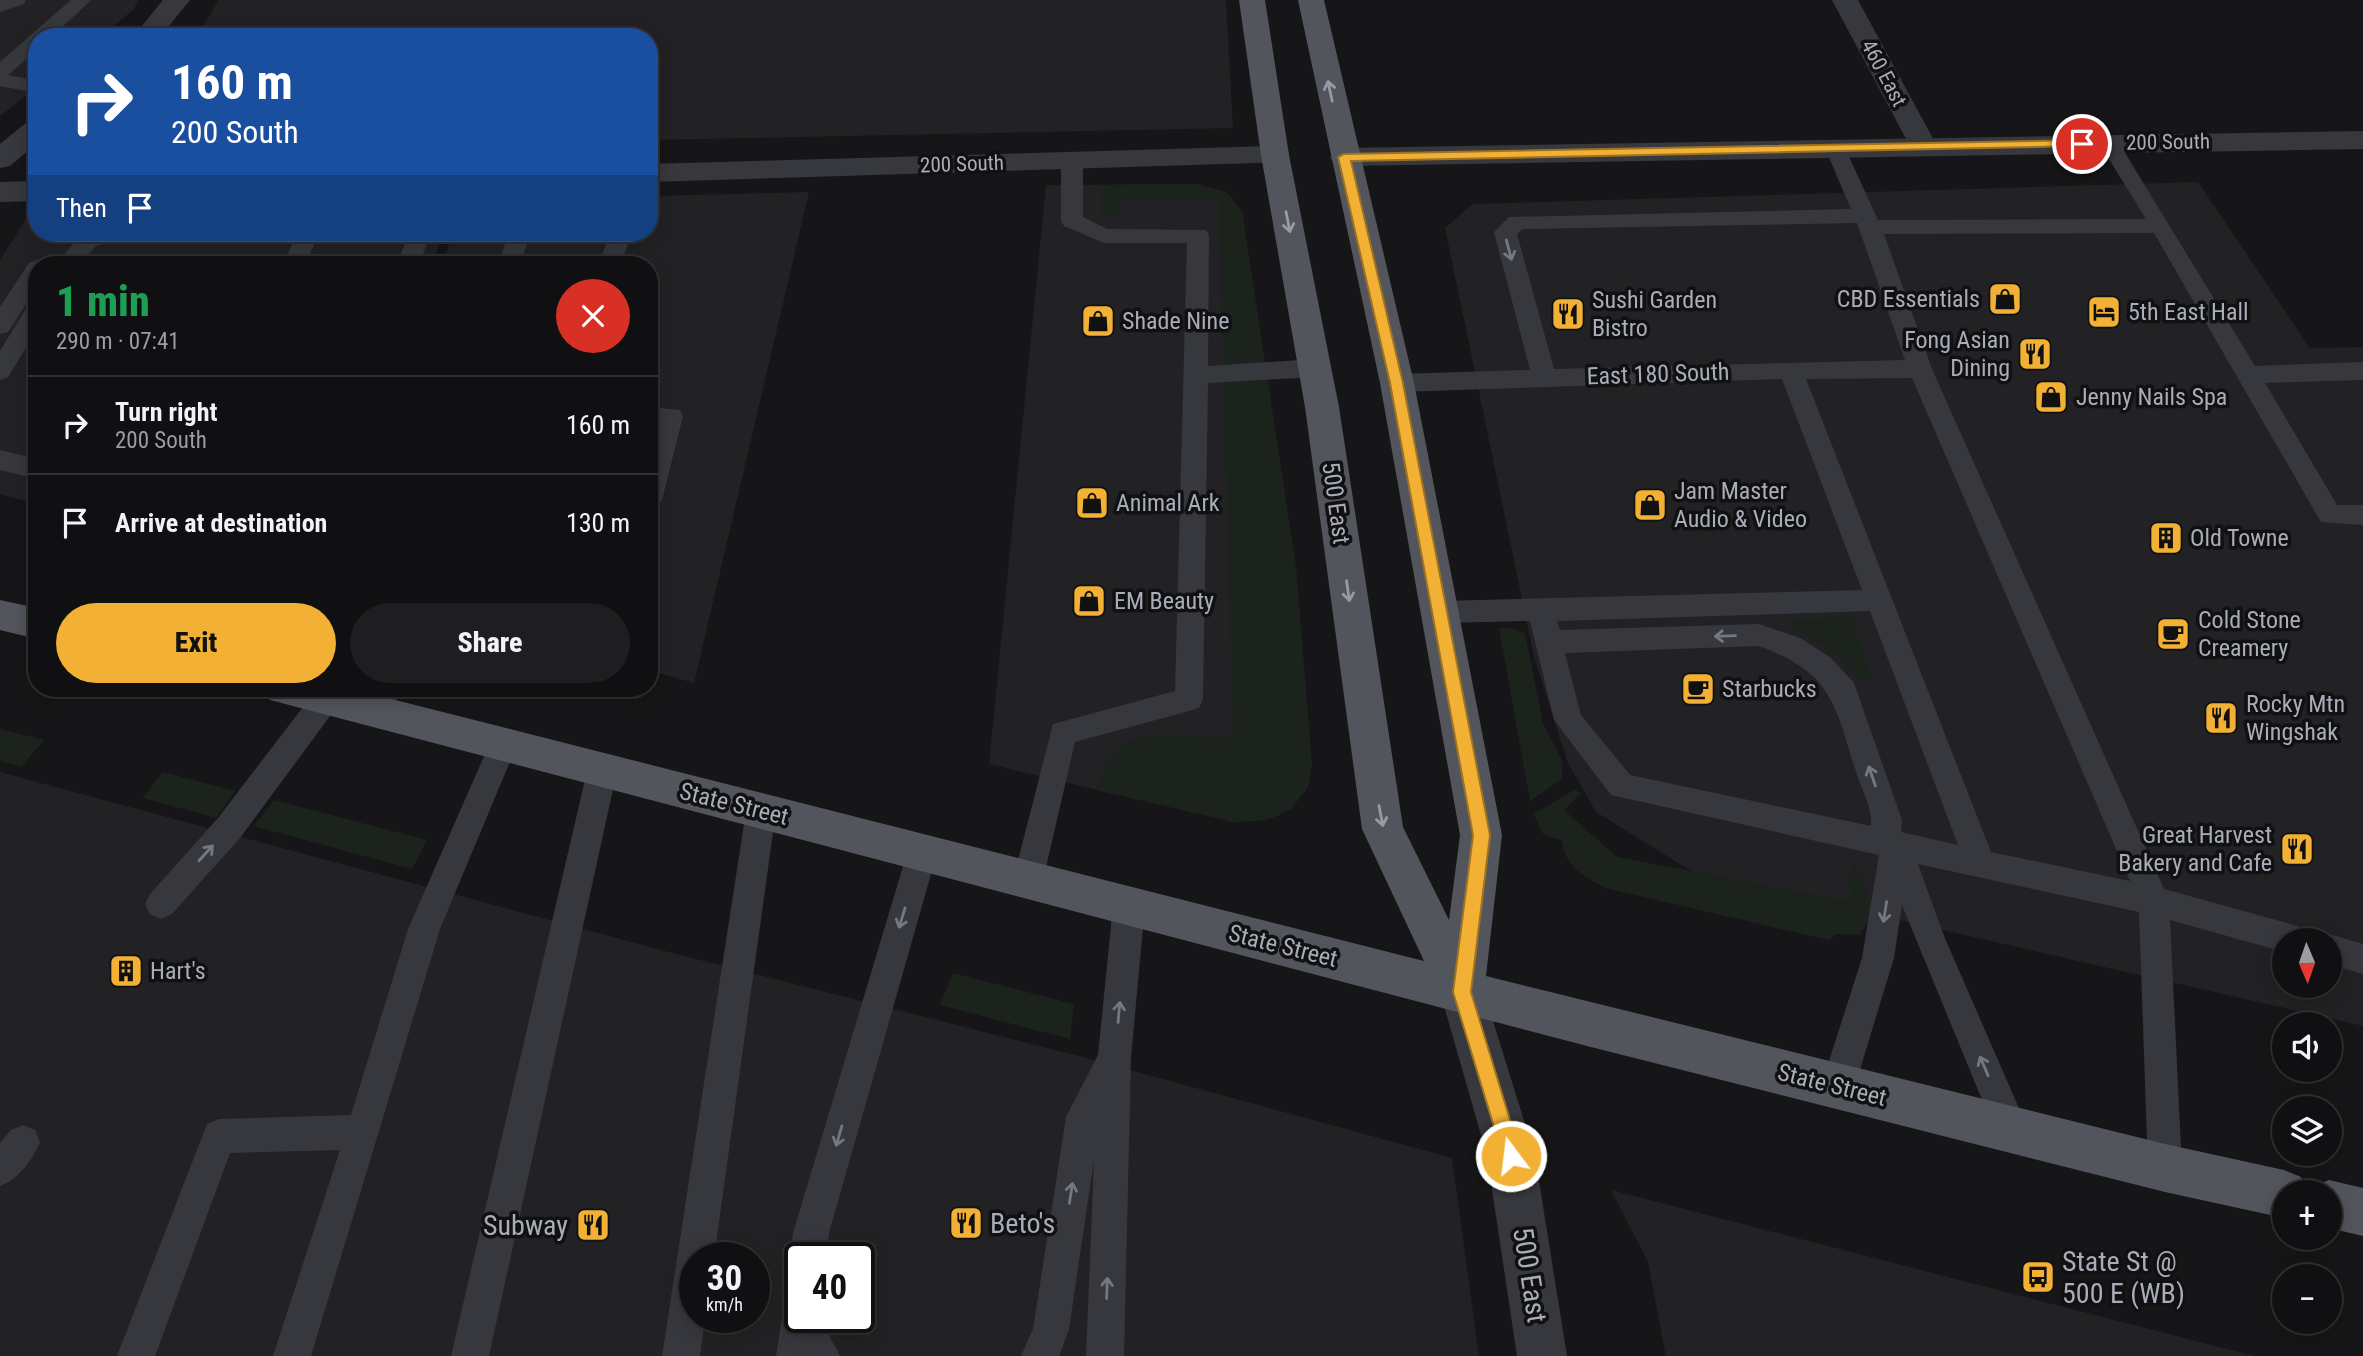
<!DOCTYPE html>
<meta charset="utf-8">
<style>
body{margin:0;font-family:"Roboto Condensed",sans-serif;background:#1e1e20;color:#f1f3f6;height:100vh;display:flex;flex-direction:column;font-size:26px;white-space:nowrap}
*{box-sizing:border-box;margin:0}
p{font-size:23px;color:#9c9d9f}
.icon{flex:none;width:38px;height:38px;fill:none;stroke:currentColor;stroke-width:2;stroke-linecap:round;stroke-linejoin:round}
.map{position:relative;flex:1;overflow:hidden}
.details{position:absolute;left:28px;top:256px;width:630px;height:441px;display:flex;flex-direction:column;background:#101012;border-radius:28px;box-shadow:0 4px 18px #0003,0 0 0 2px #303032}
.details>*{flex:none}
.guide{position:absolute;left:28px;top:28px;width:630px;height:214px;border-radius:28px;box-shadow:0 4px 18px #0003,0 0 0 2px #303032;background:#1a4fa0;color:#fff;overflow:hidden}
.needle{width:46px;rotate:178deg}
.tools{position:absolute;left:2272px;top:928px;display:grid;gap:14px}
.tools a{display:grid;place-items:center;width:70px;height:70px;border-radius:50%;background:#101012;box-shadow:0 4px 18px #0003,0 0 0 2px #303032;font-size:35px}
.speed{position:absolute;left:679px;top:1242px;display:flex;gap:14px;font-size:35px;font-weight:700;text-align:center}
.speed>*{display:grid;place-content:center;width:91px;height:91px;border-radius:50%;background:#101012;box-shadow:0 4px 18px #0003,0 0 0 2px #303032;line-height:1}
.speed small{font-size:18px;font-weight:400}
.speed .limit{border:4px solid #111;border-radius:10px;background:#fff;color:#111}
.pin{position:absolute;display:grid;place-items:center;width:60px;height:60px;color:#fff;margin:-30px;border:4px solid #fff;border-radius:50%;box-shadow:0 2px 7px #0007}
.me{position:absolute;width:77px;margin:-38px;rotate:345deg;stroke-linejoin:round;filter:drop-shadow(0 0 5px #0008)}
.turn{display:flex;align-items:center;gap:24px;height:147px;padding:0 28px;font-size:32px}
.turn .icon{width:91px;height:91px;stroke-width:2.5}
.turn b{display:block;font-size:49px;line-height:60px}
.then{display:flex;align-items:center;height:66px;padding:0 28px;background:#0003;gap:14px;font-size:26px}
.round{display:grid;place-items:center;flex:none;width:74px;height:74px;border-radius:37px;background:#1e1e20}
.headline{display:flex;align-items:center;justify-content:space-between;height:119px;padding:0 28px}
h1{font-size:42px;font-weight:800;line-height:52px;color:#1e9e55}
.cta{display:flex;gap:14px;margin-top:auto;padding:14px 28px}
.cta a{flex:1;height:80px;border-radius:42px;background:#f2b134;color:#111;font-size:28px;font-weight:800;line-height:80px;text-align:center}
.cta a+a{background:#1e1e20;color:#f1f3f6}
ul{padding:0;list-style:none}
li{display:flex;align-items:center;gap:21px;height:98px;padding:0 28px;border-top:2px solid #303032}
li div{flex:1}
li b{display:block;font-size:26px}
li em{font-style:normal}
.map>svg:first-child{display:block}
</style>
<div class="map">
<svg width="2363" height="1356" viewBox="0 0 2363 1356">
<rect width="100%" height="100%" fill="#161618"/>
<g fill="#222225" fill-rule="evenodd">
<path d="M0,0H139L133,10L100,37H37V87L0,116Z"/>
<path d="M219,0H1226L1233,128L649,140V37H191L202,27Z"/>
<path d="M2198,182L2310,348L2363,347V1026L1820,902L1712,884L1596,812L1568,763L1534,657L1445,228L1473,204ZM2284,940H2329V985H2284Z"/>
<path d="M1196,184L1226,192L1242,211L1296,568L1312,765L1308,787L1291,809L1265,820L1233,822L989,764L1046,185Z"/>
<path d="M809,192L694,683L649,670V264H441L454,233H649V196Z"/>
<path d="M33,208H37V233H444L432,264H37V504L0,494V260Z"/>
<path d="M0,772L676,954L1071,1054L1452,1158L1479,1356H0ZM695,1258H754V1318H695ZM800,1258H859V1318H800Z"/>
<path d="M1611,1190L2254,1356H1666L1648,1262Z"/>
</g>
<g fill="#1c231d">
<path d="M1196,184L1226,192L1242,211L1296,568L1312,765C1298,840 1234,823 1179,809C1151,803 1123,796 1095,790C1122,710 1168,741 1233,736L1219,199H1121L1120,215L1110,219L1102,215V185Z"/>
<path d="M1845,617L1852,620L1872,680H1857L1839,656L1786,624V621Z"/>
<path d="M1499,628H1511L1525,633L1543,724L1562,760V779L1530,801Z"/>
<path d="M0,729L44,740L21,767L0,761Z"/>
<path d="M163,772L235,791L216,818L143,798Z"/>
<path d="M1574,790L1582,793L1564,810L1617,857L1854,902C1849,890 1844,876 1855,865L1863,873L1868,900L1869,920L1860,935L1836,934L1829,940L1605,888C1584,876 1565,867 1562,841L1543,834L1534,814Z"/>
<path d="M274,800L427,840L412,869L254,826Z"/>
<path d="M953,973L1074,1004L1070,1039L940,1005Z"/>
</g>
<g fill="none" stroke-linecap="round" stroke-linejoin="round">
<g fill="#37383d" fill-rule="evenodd">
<path d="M0,0H26L24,4L0,12Z"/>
<path d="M71,0H91L52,37H37V50L8,75L37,81V93L0,86V62Z"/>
<path d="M2109,136L2119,143L2255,366L2363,362V380L2265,383L2337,505H2363V525L2321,522L2154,233L1884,234L1932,369L2164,889L2294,925L2305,929L2310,940H2284V952L2170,920L2182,1168L2177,1180L2165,1185L2153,1180L2148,1168L2139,912L1918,864L1944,936L2028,1129L2023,1141L2011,1146L1999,1141L1902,905L1894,958L1855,1086L1850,1098L1838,1103L1826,1098L1821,1086L1862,958L1879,855L1611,795L1554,720L1530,621L1442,623L1432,620L1428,612L1432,604L1442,601L1862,590L1782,379L1397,392L1388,389L1385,383L1388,377L1397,374L1530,370L1494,232L1509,217L1851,209L1825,148L1835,141L1845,148L1878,220L2146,219L2099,143ZM1857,223L1905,360L1554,369L1517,234L1522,229ZM1912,378L2130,881L1991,852L1806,379ZM1870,611L1958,845L1901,832L1902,820L1854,683L1831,658L1800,638L1759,624L1560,630L1557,621ZM1759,646C1834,673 1835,706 1857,775C1862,790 1873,810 1871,826L1630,775L1581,715L1565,653Z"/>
<path d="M1072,153L1083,160V217L1107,229L1206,230L1209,235L1208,366L1315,359L1323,362L1327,368L1323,374L1315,377L1208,383L1203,699L1199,708L1189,711L1075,742L1043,880L1039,890L1028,894L1017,890L1013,880L1053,724L1175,691L1187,243H1104L1064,226L1061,221V160Z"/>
<path d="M91,233H361L358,238L316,241L305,264H283L294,241L107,243L96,246L80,264H56L80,236Z"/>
<path d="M409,233H431L419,264H397Z"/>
<path d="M509,233H531L520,264H498Z"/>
<path d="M610,233H632L621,264H599Z"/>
<path d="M37,260L46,264H37V287L8,332L0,334V307L29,263Z"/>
<path d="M37,302V330L8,377L0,380V351L29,304Z"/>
<path d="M649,407L680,410L683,416L662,500L658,507L649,510V451L656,425H649Z"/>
<path d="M0,450L37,459V479L0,470Z"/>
<path d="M328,688L336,690L340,699L336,708L240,838L172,914L161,919L150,914L145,904L150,894L218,818L316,690Z"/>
<path d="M374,688H403L384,721L374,724L364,721L360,712Z"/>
<path d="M503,732L513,736L517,745L440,929L311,1356H273L340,1150L230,1153L155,1356H117L207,1124L219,1119L351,1115L408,929L493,736Z"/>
<path d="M602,758L612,762L617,771L489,1356H451L587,771L592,762Z"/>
<path d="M761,798L772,802L776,811L714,1258H695V1318H705L700,1356H662L746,811L750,802Z"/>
<path d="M922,839L933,843L937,853L829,1233L826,1258H800V1272L795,1271L790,1258L793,1233L907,853L911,843Z"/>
<path d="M1129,891L1140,896L1145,906L1131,1058L1124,1356H1086L1094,1160L1069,1329L1059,1356H1021L1033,1329L1066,1117L1098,1055L1113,906L1118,896Z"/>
<path d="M2329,934L2363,944V974L2329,964V940H2317Z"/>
<path d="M23,1125L35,1130L40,1142C32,1160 19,1179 0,1186V1143L11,1130Z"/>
<path d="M800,1300V1318H820L840,1356H776L782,1318L787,1305Z"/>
</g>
<g fill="#37383d" fill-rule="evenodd">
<path d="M163,0H190L160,37H133Z"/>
<path d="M1832,0H1858L1937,146L1933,152L1923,155L1913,152Z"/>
<path d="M37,119V143L10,166L0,168V144L27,122Z"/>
<path d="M1275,146L1285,148L1289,155L1285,162L649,182V164Z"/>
<path d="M37,181V201L0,202V182Z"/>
</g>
<g fill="#37383d" fill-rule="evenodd">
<path d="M2363,131V149L1344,166L1334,164L1330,157L1334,150L1344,148Z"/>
<path d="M1462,970L1478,977L1484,992L1535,1156L1567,1356H1517L1487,1156L1440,992L1446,977Z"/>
</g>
<g fill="#53555c" fill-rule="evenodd">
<path d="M1239,0H1265L1289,155L1339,407L1403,827L1449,920L1460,835L1380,383L1298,0H1324L1414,383L1502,835L1486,976L2165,1144L2284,1170L2301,1177L2307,1192H2284V1218L2165,1192L1587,1046L270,700L265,688H348L1424,961L1362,829L1305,407L1261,155Z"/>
<path d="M0,600L37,608V639L0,630Z"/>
<path d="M2329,1180L2363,1188V1236L2329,1228V1192H2310L2312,1187Z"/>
</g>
</g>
<defs><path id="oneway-shaft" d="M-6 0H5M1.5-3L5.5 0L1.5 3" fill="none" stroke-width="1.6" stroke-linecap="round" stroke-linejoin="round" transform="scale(1.75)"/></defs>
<g stroke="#979ba6">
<use href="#oneway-shaft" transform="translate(1330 91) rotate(-102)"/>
<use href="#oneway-shaft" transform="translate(1288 222) rotate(79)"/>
<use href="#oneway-shaft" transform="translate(1348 591) rotate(82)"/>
<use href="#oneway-shaft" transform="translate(1381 816) rotate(79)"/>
</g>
<g stroke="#757881">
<use href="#oneway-shaft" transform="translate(1509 250) rotate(75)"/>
<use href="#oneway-shaft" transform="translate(1725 636) rotate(178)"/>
<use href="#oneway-shaft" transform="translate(1872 776) rotate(-109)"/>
<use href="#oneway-shaft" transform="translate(206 853) rotate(-48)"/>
<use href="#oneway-shaft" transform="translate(1885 912) rotate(99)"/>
<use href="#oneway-shaft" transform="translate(902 918) rotate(107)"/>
<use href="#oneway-shaft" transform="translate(1119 1012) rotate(-85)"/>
<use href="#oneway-shaft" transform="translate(1984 1066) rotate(-113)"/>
<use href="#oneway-shaft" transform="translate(839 1136) rotate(106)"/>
<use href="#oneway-shaft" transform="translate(1071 1193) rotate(-81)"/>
<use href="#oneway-shaft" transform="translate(1107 1288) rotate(-88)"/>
</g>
<path fill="#f2b134" stroke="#9d7322" stroke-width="2" d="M2082,140L2088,144L2086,146L1351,161L1403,383L1490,835L1471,992L1521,1156L1518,1163L1511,1166L1505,1163L1453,992L1473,835L1390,383L1338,157L1344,154Z"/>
<defs>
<symbol id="shop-square" viewBox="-11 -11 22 22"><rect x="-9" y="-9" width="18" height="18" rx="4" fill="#f2b134" stroke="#111113"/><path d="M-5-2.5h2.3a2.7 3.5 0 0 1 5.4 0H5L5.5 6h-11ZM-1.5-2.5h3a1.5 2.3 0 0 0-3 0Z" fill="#111"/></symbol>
<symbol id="hotel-square" viewBox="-11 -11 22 22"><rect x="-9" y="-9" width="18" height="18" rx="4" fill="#f2b134" stroke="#111113"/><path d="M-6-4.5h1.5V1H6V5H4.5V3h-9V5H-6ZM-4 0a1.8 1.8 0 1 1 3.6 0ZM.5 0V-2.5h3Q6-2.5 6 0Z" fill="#111"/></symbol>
<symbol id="restaurant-square" viewBox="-11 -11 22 22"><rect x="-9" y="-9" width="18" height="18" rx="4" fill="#f2b134" stroke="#111113"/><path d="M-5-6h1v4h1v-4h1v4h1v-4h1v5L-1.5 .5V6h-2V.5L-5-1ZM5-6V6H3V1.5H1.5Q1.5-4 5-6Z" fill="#111"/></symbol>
<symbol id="building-square" viewBox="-11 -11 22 22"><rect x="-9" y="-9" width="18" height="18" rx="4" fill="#f2b134" stroke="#111113"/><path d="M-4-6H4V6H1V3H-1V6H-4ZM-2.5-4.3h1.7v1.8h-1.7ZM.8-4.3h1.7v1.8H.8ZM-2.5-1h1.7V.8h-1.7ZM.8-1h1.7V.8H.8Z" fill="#111"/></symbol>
<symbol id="cafe-square" viewBox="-11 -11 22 22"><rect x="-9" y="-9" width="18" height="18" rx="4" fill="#f2b134" stroke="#111113"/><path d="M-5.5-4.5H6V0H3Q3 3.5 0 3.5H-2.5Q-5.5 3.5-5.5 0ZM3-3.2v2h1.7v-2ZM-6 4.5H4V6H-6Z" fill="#111"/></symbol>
<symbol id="bus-square" viewBox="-11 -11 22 22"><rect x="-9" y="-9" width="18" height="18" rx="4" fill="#f2b134" stroke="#111113"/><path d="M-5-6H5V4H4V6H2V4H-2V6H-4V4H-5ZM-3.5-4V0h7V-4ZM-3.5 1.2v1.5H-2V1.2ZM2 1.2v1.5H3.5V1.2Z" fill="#111"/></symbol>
</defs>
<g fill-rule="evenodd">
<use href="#shop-square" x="1986" y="280" width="38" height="38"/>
<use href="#hotel-square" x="2085" y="293" width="38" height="38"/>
<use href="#restaurant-square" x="1549" y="295" width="38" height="38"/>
<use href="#shop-square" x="1079" y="302" width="38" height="38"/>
<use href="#restaurant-square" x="2016" y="335" width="38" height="38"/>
<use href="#shop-square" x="2032" y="378" width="38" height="38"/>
<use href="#shop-square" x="1073" y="484" width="38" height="38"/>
<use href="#shop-square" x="1631" y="486" width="38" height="38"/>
<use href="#building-square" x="2147" y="519" width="38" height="38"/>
<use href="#shop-square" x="1070" y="582" width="38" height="38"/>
<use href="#cafe-square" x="2154" y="615" width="38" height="38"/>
<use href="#cafe-square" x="1679" y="670" width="38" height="38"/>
<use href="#restaurant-square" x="2202" y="699" width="38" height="38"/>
<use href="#restaurant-square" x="2278" y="830" width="38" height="38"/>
<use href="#building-square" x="107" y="952" width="38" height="38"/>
<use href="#restaurant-square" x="947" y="1204" width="38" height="38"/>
<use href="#restaurant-square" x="574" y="1206" width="38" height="38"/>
<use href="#bus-square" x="2019" y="1258" width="38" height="38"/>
</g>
<g text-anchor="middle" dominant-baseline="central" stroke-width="7" stroke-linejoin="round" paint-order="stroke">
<g font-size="21" fill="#a8adb8" stroke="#111113">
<text transform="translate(1884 73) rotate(62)">460 East</text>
<text transform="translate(2168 142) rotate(-1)">200 South</text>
<text transform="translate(962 164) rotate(-2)">200 South</text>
</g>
<g font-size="24" fill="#a8adb8" stroke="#111113" text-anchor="start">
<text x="1980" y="299" text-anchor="end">CBD Essentials</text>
<text x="1592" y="300">Sushi Garden<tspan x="1592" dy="28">Bistro</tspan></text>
<text x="2128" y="312">5th East Hall</text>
<text x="1122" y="321">Shade Nine</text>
<text x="2010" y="340" text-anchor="end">Fong Asian<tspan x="2010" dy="28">Dining</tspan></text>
<text x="2076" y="397">Jenny Nails Spa</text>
<text x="1674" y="491">Jam Master<tspan x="1674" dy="28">Audio &amp; Video</tspan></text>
<text x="1116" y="503">Animal Ark</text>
<text x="2190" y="538">Old Towne</text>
<text x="1114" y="601">EM Beauty</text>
<text x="2198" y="620">Cold Stone<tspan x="2198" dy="28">Creamery</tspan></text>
<text x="1722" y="689">Starbucks</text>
<text x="2246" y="704">Rocky Mtn<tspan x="2246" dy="28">Wingshak</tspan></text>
<text x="2272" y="835" text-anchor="end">Great Harvest<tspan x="2272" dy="28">Bakery and Cafe</tspan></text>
<text x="150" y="971">Hart's</text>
</g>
<g font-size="24" fill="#a8adb8" stroke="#111113">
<text transform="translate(1658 374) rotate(-2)">East 180 South</text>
<text transform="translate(1336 503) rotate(82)">500 East</text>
<text transform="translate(734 804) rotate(14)">State Street</text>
<text transform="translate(1283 946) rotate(14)">State Street</text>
<text transform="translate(1832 1085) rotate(14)">State Street</text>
</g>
<g font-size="28" fill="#a8adb8" stroke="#111113" text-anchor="start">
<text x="990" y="1223">Beto's</text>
<text x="568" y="1225" text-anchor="end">Subway</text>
<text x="2062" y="1261">State St @<tspan x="2062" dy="32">500 E (WB)</tspan></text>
</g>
<g font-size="28" fill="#a8adb8" stroke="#111113">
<text transform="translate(1530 1275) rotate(81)">500 East</text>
</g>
</g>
</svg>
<div class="tools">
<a><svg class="needle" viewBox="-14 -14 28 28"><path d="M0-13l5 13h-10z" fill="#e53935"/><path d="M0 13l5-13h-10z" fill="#9c9d9f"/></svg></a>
<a><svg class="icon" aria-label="sound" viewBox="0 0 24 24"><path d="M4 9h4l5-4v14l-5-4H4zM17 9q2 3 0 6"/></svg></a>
<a><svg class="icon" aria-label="layers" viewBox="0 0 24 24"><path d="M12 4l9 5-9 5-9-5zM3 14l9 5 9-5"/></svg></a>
<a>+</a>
<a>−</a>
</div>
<div class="speed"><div>30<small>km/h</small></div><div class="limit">40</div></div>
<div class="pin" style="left:2082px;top:144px;background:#d93025"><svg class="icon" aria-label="arrive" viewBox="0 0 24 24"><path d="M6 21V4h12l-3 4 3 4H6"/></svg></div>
<svg class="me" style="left:1511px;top:1156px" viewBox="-20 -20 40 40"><circle r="17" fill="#f2b134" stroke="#fff" stroke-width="3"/><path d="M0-11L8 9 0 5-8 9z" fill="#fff"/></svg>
<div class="guide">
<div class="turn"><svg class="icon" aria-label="right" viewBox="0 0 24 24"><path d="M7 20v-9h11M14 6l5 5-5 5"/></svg><div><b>160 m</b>200 South</div></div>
<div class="then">Then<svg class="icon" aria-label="arrive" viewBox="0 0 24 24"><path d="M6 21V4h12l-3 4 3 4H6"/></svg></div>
</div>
<section class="details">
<div class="headline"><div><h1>1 min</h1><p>290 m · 07:41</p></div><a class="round" style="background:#d93025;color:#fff"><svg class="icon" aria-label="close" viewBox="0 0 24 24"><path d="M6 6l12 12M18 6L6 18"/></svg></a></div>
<ul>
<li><svg class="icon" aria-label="right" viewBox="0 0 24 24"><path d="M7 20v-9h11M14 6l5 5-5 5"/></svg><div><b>Turn right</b><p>200 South</p></div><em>160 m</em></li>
<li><svg class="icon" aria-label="arrive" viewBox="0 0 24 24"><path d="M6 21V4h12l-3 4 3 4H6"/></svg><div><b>Arrive at destination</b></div><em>130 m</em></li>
</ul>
<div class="cta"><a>Exit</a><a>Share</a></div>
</section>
</div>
